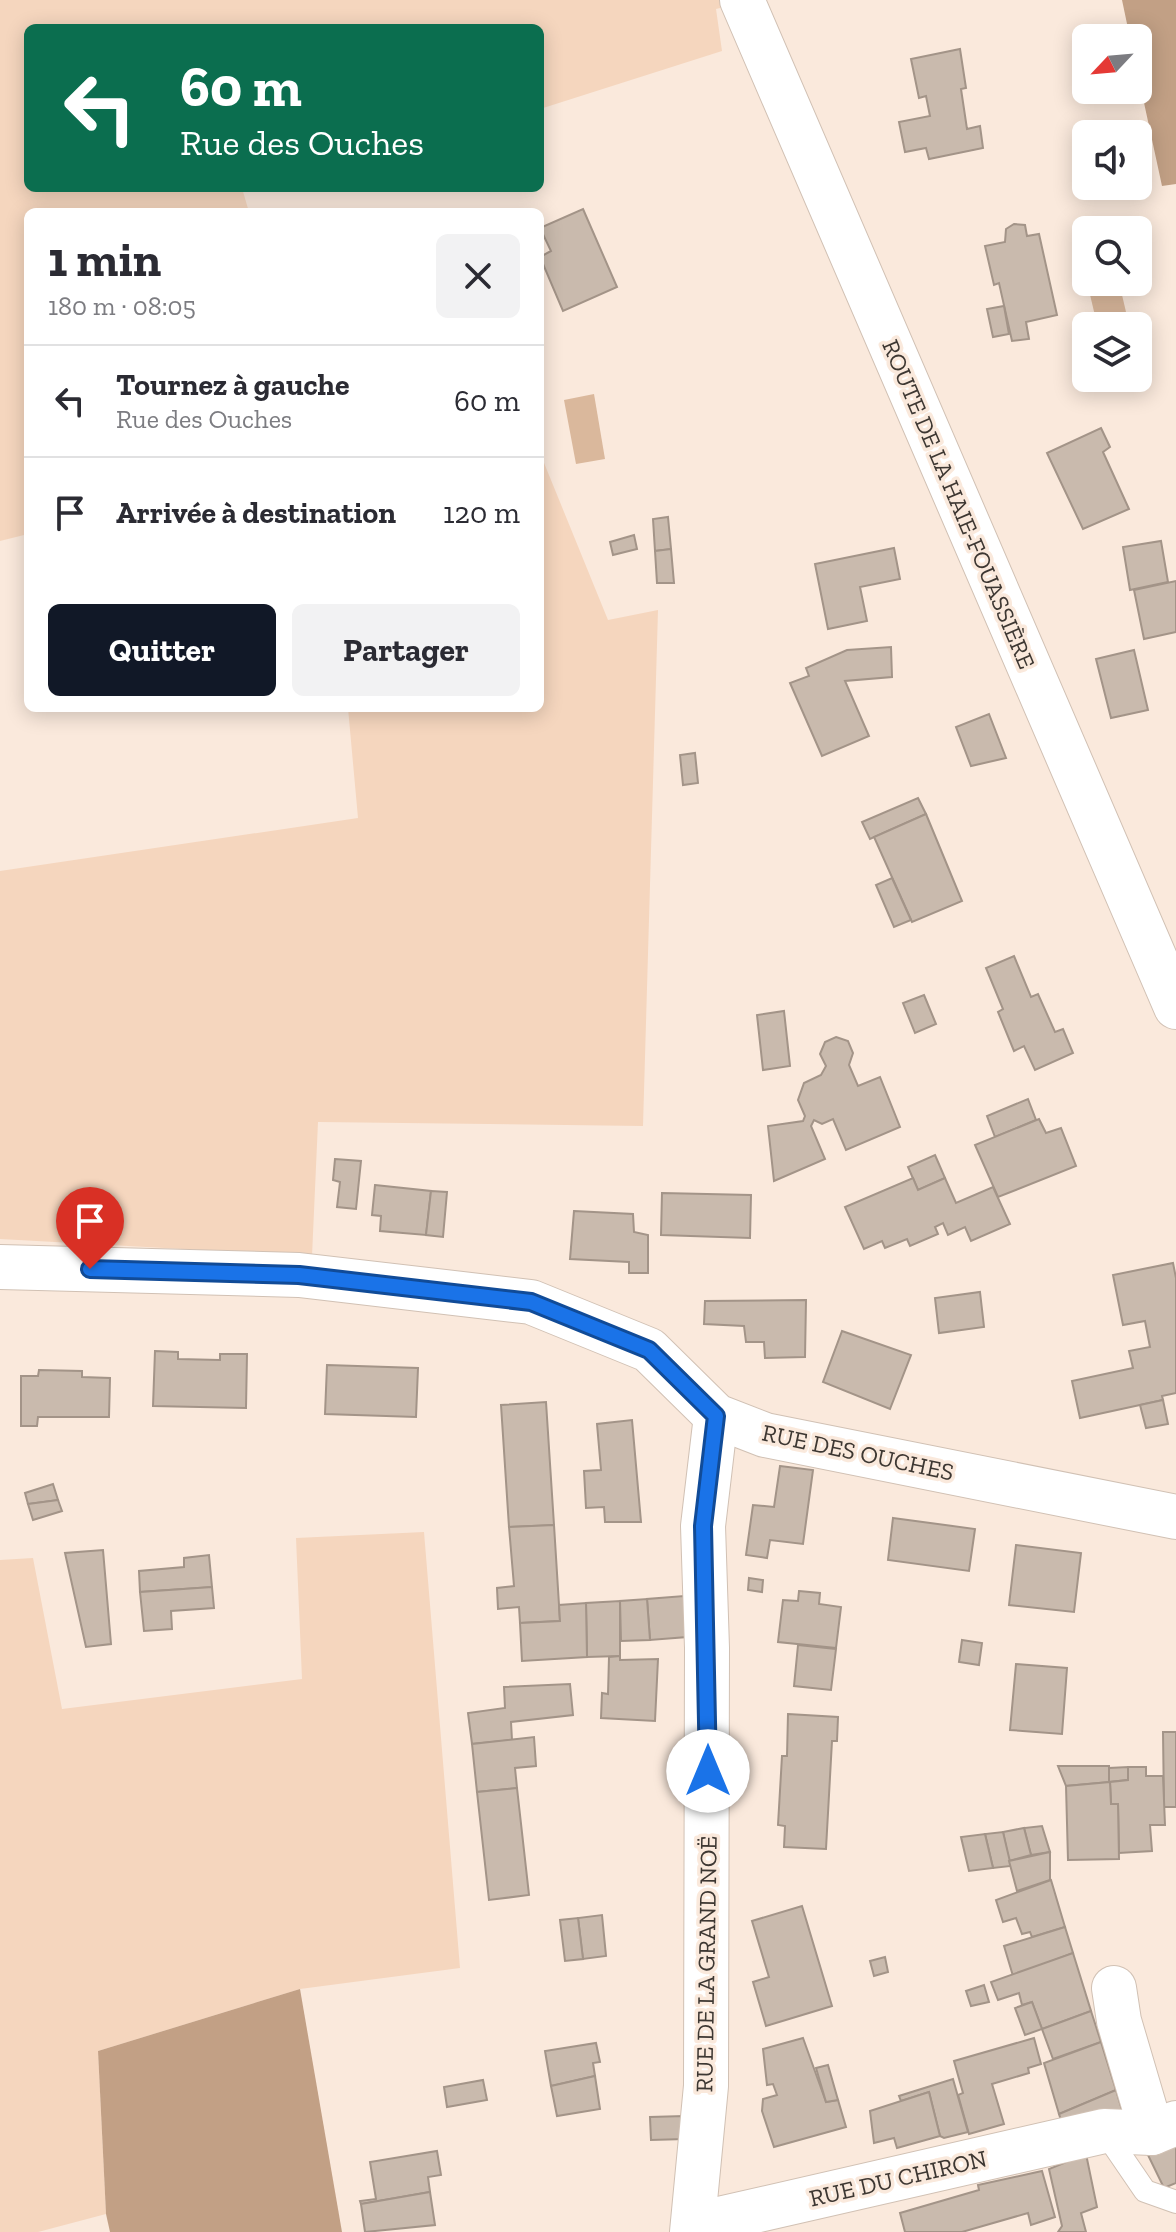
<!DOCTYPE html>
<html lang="fr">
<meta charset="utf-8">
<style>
body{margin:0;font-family:"Zilla Slab",serif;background:#f2f2f3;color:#2b2b33;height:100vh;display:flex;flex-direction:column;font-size:30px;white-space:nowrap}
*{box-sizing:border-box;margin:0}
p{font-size:26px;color:#7c7c81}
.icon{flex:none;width:44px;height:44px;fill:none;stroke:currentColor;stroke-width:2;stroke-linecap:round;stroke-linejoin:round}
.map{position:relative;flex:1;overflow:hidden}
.drawer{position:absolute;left:24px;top:208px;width:520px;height:504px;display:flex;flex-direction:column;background:#fff;border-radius:12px;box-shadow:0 4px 20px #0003}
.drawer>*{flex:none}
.guide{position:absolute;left:24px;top:24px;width:520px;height:168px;border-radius:12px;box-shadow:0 4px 20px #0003;background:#0b6e4f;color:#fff;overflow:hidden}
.needle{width:52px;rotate:244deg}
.buttons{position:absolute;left:1072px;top:24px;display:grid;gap:16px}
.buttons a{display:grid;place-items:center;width:80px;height:80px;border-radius:12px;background:#fff;box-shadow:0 4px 20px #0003;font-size:40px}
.pin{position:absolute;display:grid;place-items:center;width:68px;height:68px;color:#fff;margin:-82px -34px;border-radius:50% 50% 50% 0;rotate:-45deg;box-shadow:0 0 8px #0007}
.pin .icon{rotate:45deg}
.me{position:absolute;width:88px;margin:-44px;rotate:0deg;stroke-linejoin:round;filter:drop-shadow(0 0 6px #0008)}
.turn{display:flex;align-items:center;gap:28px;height:168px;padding:0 24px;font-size:36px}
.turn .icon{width:104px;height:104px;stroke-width:2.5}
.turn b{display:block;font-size:56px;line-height:68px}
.round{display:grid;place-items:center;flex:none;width:84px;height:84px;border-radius:12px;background:#f2f2f3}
.summary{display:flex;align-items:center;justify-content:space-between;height:136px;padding:0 24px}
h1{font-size:48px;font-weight:800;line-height:60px}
.cta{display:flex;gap:16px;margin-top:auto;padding:16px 24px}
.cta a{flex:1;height:92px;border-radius:12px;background:#111827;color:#fff;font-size:32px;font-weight:800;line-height:92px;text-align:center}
.cta a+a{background:#f2f2f3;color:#2b2b33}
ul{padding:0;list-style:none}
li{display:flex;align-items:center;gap:24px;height:112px;padding:0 24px;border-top:2px solid #e1e1e2}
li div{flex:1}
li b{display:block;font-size:30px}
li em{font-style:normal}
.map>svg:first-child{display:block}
</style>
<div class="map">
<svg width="1176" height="2232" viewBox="0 0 1176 2232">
<rect width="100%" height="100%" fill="#fae9dc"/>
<g fill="#f5d6be">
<path d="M0,0H752L716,9L722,51L540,109V28H28V188H242L249,212H28V534L0,541Z"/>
<path d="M540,453L608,620L658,610L643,1126L318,1122L312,1256L0,1239V871L358,818L348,708H540Z"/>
<path d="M424,1532L460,1968L300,1989L98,2051L106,2214L38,2232H0V1560L33,1558L62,1709L302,1679L296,1538Z"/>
</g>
<g fill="#c2a085">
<path d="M1122,0H1176V184L1162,186L1138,75V38H1130Z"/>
<path d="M300,1989L342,2232H110L106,2214L98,2051Z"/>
</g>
<g fill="#dab89c">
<path d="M1087,282H1119L1126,312L1096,320Z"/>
<path d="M594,394L605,459L576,464L564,400Z"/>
</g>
<g fill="#c9baad" stroke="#a39488" stroke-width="2">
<path d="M960,49L966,88L961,89L967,129L980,126L983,148L929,159L926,148L905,152L899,122L930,116L926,96L919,98L911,59Z"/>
<path d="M583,209L617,287L563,311L540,257L551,251L540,228Z"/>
<path d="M1014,224L1025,225L1027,236L1039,234L1057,315L1026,322L1029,339L1012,341L999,283L994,285L985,246L1005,242L1006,229Z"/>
<path d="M1004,306L1009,334L993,337L987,309Z"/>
<path d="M1101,428L1110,447L1103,452L1129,509L1083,529L1047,453Z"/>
<path d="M668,517L671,549L655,551L653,519Z"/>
<path d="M634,535L637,549L613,555L610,542Z"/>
<path d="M1161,541L1168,582L1130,590L1123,547Z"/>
<path d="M894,548L900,579L860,587L867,621L828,629L815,564Z"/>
<path d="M671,549L674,583H657L655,551Z"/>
<path d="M1176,581V632L1144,639L1134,590Z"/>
<path d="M891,647L892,677L845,681L869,736L822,756L790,683L809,676L806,668L847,650Z"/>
<path d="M1134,650L1148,710L1111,718L1096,659Z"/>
<path d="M989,714L1006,758L971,766L956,727Z"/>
<path d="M695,753L698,783L683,785L680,755Z"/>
<path d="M918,798L926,814L870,839L862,822Z"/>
<path d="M926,814L962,901L912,922L874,837Z"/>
<path d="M892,878L911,920L894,927L876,885Z"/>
<path d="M1014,956L1031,997L1038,994L1055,1032L1063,1029L1073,1053L1035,1070L1024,1046L1014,1051L998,1012L1003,1009L986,968Z"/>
<path d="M924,995L936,1024L915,1033L903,1003Z"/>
<path d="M784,1011L790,1066L763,1070L757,1015Z"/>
<path d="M836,1037L848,1041L853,1053L849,1065L858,1086L880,1077L900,1127L846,1150L833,1119L822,1124L814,1120L811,1126L825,1159L774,1181L768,1126L803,1121L805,1116L798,1100L804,1083L821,1075L826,1066L820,1054L825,1042Z"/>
<path d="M1028,1099L1036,1120L995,1137L987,1116Z"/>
<path d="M1039,1119L1046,1133L1061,1128L1076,1166L998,1197L975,1145Z"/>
<path d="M935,1155L945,1178L918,1190L908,1167Z"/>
<path d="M335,1159L361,1161L356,1209L337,1207L340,1182L333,1180Z"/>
<path d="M913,1178L918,1190L945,1178L956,1203L993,1187L1010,1224L971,1241L965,1227L948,1235L943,1223L935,1227L938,1234L910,1246L907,1239L885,1248L882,1241L864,1249L845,1207Z"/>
<path d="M375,1185L431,1191L426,1235L380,1231L381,1216L372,1215Z"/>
<path d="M431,1191L447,1192L443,1237L426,1235Z"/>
<path d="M662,1193L751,1195L750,1238L661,1235Z"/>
<path d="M574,1211L633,1214L634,1232L648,1235V1273H629V1262L570,1259Z"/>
<path d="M1173,1263L1176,1278V1393L1162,1396L1163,1400L1080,1418L1072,1381L1133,1368L1129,1351L1150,1347L1145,1321L1123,1325L1113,1275Z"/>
<path d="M980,1292L984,1327L939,1333L935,1298Z"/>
<path d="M806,1300L805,1357L765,1358L764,1342H746L744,1326L704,1324L705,1301Z"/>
<path d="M842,1331L911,1355L890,1409L823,1382Z"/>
<path d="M155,1351L178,1352V1359L220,1360V1354H247L246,1408L153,1406Z"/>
<path d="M327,1365L418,1368L416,1417L325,1414Z"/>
<path d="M39,1370L82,1371V1377L110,1378L109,1417H38L37,1426H21V1376H38Z"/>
<path d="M1163,1400L1168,1424L1146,1428L1140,1405Z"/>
<path d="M546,1402L554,1525L509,1527L501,1405Z"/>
<path d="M632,1420L641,1522H605L604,1507L586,1508L584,1471L601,1470L597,1424Z"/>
<path d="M780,1466L813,1470L803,1544L770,1540L767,1558L746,1555L753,1505L774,1507Z"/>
<path d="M53,1484L58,1500L28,1504L25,1493Z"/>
<path d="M58,1500L62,1511L33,1520L28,1504Z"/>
<path d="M893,1518L975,1529L969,1571L888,1560Z"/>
<path d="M554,1525L560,1621L520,1623L519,1607L498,1609L497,1588L514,1586L509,1527Z"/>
<path d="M1016,1545L1081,1553L1074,1612L1009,1605Z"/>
<path d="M103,1550L111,1644L86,1647L65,1553Z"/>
<path d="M209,1555L212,1587L140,1592L139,1571L184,1567V1558Z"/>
<path d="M749,1578L763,1580L762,1592L748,1590Z"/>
<path d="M212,1587L214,1608L171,1611L172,1629L144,1631L140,1592Z"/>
<path d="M799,1591L820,1593L819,1604L841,1607L836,1648L778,1642L783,1600L798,1601Z"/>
<path d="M684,1596L687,1637L650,1640L647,1599Z"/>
<path d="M647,1599L650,1640L621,1641L620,1601Z"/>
<path d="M620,1601V1656L587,1657L586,1603Z"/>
<path d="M586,1603L587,1657L522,1661L520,1623L560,1621L559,1605Z"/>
<path d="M962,1640L982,1643L979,1665L959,1662Z"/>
<path d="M798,1645L836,1649L831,1690L794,1686Z"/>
<path d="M620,1656V1660L658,1659L655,1721L601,1718L602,1693L608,1694L609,1657Z"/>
<path d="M1016,1664L1067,1668L1062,1734L1010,1730Z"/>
<path d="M570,1684L573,1715L511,1722L512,1740L472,1744L468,1713L505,1708L504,1687Z"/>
<path d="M788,1714L838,1717L837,1741H832L826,1849L784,1847L785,1826L778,1825L782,1756H787Z"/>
<path d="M1163,1732H1176V1807H1164Z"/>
<path d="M534,1737L536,1766L515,1768L517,1788L477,1792L472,1744Z"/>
<path d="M1058,1766H1109V1782L1066,1786Z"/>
<path d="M1128,1767V1780L1109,1782V1768Z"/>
<path d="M1128,1767H1146V1776H1163L1165,1825H1150L1152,1851L1119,1853L1118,1804H1111L1110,1782L1128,1780Z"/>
<path d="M1110,1782L1111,1804H1118L1119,1859L1068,1860L1066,1786Z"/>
<path d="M517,1788L529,1895L489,1900L477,1792Z"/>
<path d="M1042,1826L1050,1852L1031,1855L1024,1828Z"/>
<path d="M1024,1828L1031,1855L1009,1861L1003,1832Z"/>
<path d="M1003,1832L1011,1866L993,1868L985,1834Z"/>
<path d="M985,1834L993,1868L969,1871L961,1837Z"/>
<path d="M1050,1852V1880L1017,1891L1009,1861Z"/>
<path d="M1051,1880L1065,1927L1032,1937L1030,1932L1022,1934L1016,1918L1003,1922L996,1900Z"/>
<path d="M802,1906L832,2006L766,2026L753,1982L769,1977L752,1921Z"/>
<path d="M602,1915L606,1956L583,1959L578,1918Z"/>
<path d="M578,1918L583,1959L565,1961L560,1920Z"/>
<path d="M1065,1927L1073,1953L1013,1976L1004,1946Z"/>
<path d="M1073,1953L1091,2011L1042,2029L1032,2002L1022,2005L1019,1993L998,2000L991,1982Z"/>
<path d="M885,1957L888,1972L874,1976L870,1961Z"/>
<path d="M984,1985L989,2002L971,2006L966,1991Z"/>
<path d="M1032,2002L1042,2029L1025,2035L1015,2008Z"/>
<path d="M1091,2011L1101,2042L1053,2059L1042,2029Z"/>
<path d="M803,2038L826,2102L838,2100L846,2127L774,2147L762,2111L763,2099L777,2095L773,2084L767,2085L763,2049Z"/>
<path d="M1034,2038L1041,2064L1028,2068L1029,2073L992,2084L1004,2124L969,2134L958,2095L963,2093L954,2061Z"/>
<path d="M1101,2042L1116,2090L1059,2114L1044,2063Z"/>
<path d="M596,2043L600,2062L593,2063L595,2076L551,2086L545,2051Z"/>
<path d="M828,2065L838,2100L826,2102L816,2068Z"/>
<path d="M595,2076L600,2109L557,2116L551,2086Z"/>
<path d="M953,2079L968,2132L944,2138L940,2136L929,2092L901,2101L899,2096Z"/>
<path d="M483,2080L487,2100L447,2107L444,2087Z"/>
<path d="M1116,2090L1122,2110L1063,2126L1059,2114Z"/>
<path d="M929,2092L940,2136L897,2148L894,2138L874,2143L870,2111Z"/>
<path d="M684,2116L685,2139L651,2140L650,2117Z"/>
<path d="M1176,2143V2183L1164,2188L1148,2155Z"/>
<path d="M437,2151L441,2175L428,2177L430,2192L361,2204L360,2201L376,2199L370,2162Z"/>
<path d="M1086,2154L1097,2207L1081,2213L1086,2232H1058L1062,2226L1049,2169Z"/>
<path d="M1042,2171L1055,2217L1031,2225L1028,2213L962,2232H905L900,2213L979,2190L978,2185Z"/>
<path d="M430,2192L435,2225L365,2232L361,2204Z"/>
</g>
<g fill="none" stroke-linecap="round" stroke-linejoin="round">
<defs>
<path id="service" d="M1104,2131L1145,2191L1176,2202"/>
<g id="minor">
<path d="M0,1267L299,1275L531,1302L649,1350L716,1416L765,1435L1176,1517"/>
<path d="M1114,1988L1119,2021L1152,2133"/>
<path d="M693,2225L1104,2131L1152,2133L1176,2123"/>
<path d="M692,2232L706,2086L707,1648L703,1526L716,1416"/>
</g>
<path id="tertiary" d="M742,0L1176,1007"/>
</defs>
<use href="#service" stroke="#d1c1b4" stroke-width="24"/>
<use href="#minor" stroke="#d1c1b4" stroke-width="46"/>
<use href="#tertiary" stroke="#d1c1b4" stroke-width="46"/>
<use href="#service" stroke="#fff" stroke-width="22"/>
<use href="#minor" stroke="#fff" stroke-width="44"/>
<use href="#tertiary" stroke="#fff" stroke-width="44"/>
</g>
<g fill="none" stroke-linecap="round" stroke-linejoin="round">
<defs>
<path id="route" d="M90,1269L299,1275L531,1302L649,1350L716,1416L703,1526L708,1771"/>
</defs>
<use href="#route" stroke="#114b97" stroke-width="20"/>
<use href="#route" stroke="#1a73e8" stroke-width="14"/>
</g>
<g text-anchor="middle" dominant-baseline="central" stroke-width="7" stroke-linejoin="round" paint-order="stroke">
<g font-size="24" fill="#3d3732" stroke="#fae9dc">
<text transform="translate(959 504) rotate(67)">ROUTE DE LA HAIE-FOUASSIÈRE</text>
<text transform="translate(858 1452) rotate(12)">RUE DES OUCHES</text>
<text transform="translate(706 1964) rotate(-89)">RUE DE LA GRAND NOË</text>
<text transform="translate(898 2178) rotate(-13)">RUE DU CHIRON</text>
</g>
</g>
</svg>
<div class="buttons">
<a><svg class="needle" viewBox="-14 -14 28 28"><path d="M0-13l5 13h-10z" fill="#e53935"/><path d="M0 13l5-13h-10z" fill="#7c7c81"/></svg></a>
<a><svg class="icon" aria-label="sound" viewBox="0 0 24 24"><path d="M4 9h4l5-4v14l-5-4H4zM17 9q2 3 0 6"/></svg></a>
<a><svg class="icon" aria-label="search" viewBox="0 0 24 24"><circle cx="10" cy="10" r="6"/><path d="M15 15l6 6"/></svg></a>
<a><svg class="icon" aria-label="layers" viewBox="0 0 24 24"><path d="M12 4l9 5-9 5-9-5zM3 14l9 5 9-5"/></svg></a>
</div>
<div class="pin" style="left:90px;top:1269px;background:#d93025"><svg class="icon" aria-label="arrive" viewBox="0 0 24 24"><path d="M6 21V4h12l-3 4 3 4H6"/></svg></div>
<svg class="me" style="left:708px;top:1771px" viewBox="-20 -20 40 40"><circle r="19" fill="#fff"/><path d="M0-13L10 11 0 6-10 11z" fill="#1a73e8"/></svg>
<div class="guide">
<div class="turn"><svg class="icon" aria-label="left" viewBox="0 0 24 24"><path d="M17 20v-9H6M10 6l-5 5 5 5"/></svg><div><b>60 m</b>Rue des Ouches</div></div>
</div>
<section class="drawer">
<div class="summary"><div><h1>1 min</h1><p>180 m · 08:05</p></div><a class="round"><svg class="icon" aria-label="close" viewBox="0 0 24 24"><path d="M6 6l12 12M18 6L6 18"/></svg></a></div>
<ul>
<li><svg class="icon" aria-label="left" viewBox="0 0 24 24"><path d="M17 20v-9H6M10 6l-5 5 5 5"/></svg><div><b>Tournez à gauche</b><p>Rue des Ouches</p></div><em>60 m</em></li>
<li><svg class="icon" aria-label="arrive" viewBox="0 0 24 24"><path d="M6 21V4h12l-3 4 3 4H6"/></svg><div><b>Arrivée à destination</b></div><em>120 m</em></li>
</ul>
<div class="cta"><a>Quitter</a><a>Partager</a></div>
</section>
</div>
